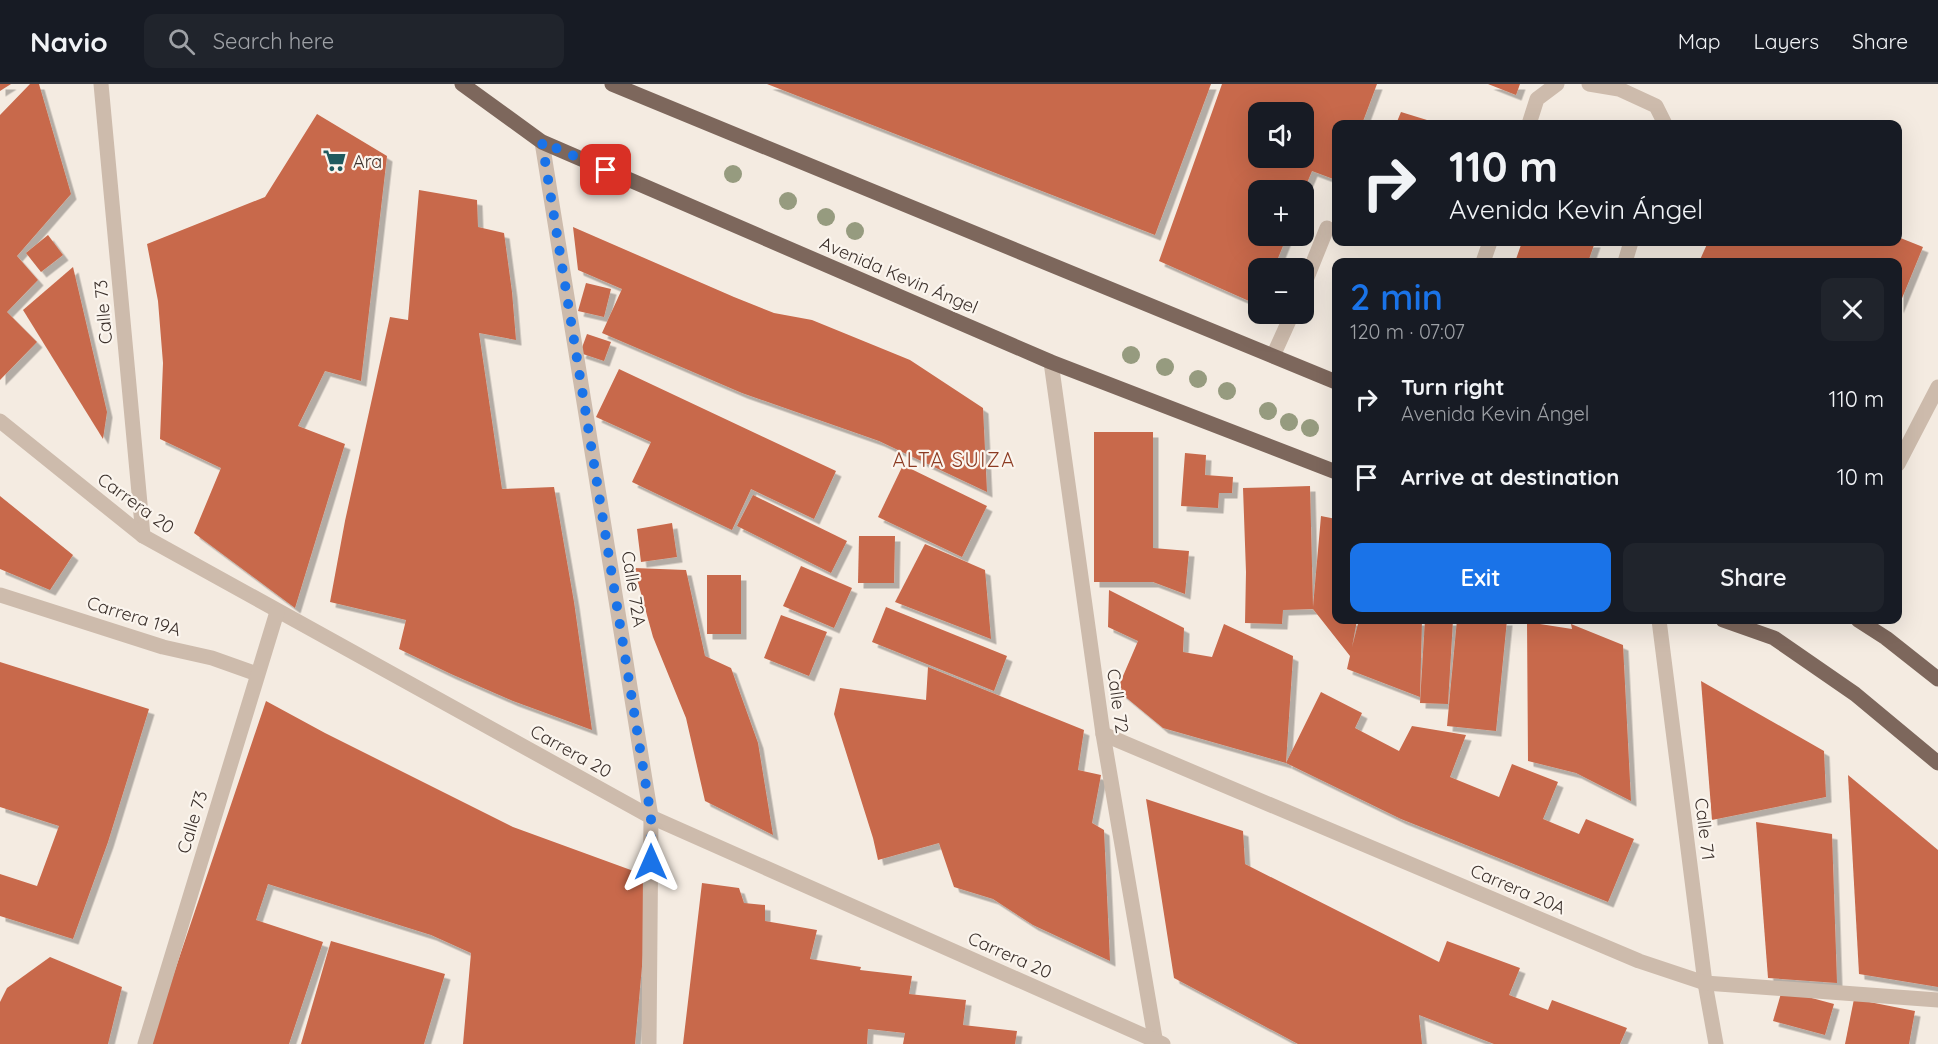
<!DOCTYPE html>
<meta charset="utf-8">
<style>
body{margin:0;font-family:Quicksand,sans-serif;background:#20242c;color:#f1f3f6;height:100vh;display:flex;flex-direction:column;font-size:22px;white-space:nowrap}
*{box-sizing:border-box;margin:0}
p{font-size:20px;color:#9ea1a6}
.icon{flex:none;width:33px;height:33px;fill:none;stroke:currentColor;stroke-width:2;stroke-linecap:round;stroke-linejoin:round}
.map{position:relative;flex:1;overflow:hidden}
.drawer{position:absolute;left:1332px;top:174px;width:570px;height:366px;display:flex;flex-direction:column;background:#171b24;border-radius:12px;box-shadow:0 6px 24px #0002}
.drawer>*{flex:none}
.banner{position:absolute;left:1332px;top:36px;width:570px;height:126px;border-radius:12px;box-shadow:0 6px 24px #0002;background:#171b24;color:#f1f3f6;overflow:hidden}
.buttons{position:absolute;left:1248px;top:18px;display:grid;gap:12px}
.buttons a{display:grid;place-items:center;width:66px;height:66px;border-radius:12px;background:#171b24;box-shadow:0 6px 24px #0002;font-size:30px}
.pin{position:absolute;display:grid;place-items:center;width:51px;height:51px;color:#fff;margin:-26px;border-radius:12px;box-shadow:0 3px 9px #0006}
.me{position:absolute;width:66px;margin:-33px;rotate:0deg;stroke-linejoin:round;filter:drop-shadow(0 0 4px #0008)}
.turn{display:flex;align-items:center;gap:21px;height:126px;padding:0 18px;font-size:27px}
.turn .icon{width:78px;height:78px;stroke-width:2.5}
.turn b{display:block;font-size:42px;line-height:51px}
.round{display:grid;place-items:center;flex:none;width:63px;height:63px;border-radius:12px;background:#20242c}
.summary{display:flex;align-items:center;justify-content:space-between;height:102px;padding:0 18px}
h1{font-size:36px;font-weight:600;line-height:45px;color:#1a73e8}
.button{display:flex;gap:12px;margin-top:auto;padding:12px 18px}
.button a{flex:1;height:69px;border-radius:12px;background:#1a73e8;color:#fff;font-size:24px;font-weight:600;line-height:69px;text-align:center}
.button a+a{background:#20242c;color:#f1f3f6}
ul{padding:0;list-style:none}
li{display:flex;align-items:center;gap:18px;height:78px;padding:0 18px}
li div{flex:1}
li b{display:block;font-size:22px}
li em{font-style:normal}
header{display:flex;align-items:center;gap:36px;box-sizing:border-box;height:84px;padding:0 30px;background:#171b24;border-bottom:2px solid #363941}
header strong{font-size:28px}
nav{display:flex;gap:33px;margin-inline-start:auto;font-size:21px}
.search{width:420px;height:54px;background:#20242c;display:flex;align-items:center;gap:15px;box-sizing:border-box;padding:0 21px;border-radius:12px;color:#9ea1a6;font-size:22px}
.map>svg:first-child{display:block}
</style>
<header>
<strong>Navio</strong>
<div class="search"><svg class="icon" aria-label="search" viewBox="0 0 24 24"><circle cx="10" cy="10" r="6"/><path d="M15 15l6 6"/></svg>Search here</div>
<nav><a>Map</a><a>Layers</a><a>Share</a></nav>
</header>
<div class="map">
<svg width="1938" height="960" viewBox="0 0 1938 960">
<defs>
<filter id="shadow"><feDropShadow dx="5.5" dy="5.5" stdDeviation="0" flood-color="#0004"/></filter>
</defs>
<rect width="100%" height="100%" fill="#f4ebe1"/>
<g fill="#c8694b" fill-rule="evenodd" filter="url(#shadow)">
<path d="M0,0H11L0,7Z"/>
<path d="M30,0H39L71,110L17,172L38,196L7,228L37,258L0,296V31Z"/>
<path d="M767,0H1211L1155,151Z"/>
<path d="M1222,0H1377L1362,40H1336V96L1312,87L1304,106H1258V152H1287L1274,184H1258V221L1159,177ZM1258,28H1304V74H1258Z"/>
<path d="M1488,0H1520L1516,11Z"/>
<path d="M1401,28L1440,40H1396Z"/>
<path d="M317,30L387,72L361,297L325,287L298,342L345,360L295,524L194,449L221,384L160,355L163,279L158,217L147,160L265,113Z"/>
<path d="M419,106L477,116L478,143L504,149L512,208L516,256L479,249L502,405L554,403L574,518L592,646L513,617L451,590L399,565L406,536L330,518L345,437L390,233L408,236Z"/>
<path d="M573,143L734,213L774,229L812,236L910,276L983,324L987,408L879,357L742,309L602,249L622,205L578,186Z"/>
<path d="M48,151L63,171L41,188L26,169Z"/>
<path d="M1898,153L1923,163L1898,224V178H1699L1708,158H1898Z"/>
<path d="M1522,158H1595L1588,178H1515Z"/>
<path d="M73,183L107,328L103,355L23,226Z"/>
<path d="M586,199L611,205L604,233L578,227Z"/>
<path d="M587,250L611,258L604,277L580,269Z"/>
<path d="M619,285L836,387L814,435L751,405L732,446L632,398L651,358L596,333Z"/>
<path d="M1094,348H1153V464L1189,467L1185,510L1153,498H1094Z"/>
<path d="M1185,369L1206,371L1205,391L1233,393L1232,409H1219L1218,424L1181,422Z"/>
<path d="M903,381L987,422L962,473L878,433Z"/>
<path d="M1310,402L1313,523L1321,432L1336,435V536H1357L1352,563L1359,536H1422L1420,613L1347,585L1350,572L1313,525L1283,526L1282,540L1245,539L1246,488L1243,404Z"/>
<path d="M753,411L847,457L831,489L737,442Z"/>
<path d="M0,412L73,471L50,506L0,485Z"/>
<path d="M672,439L677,473L641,478L637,445Z"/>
<path d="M859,452H895L894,499H858Z"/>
<path d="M925,460L985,486L991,555L895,518Z"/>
<path d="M801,482L852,504L834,544L783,522Z"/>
<path d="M634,484L686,486L705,572L731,584L758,659L773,751L705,717L686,634L653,553Z"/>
<rect x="707" y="491" width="34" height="59"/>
<path d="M1109,506L1184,544L1183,568L1212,573L1224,540L1293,572L1286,679L1321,608L1362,629L1355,644L1399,667L1412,642L1466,651L1450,693L1499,713L1512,680L1558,698L1543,735L1579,750L1586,735L1634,755L1608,818L1401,735L1286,679L1163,644L1117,606L1138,557L1108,543Z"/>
<path d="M886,523L1007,572L994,607L872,558Z"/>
<path d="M781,531L827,548L809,592L764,574Z"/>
<path d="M1425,536H1453L1448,620L1420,619Z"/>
<path d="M1457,536H1507L1496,647L1447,642Z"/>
<path d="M1527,538L1572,545L1571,540L1623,561L1631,717L1576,689L1528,677Z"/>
<path d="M0,578L149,625L108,758L73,855L0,832V790L37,802L59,742L0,723Z"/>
<path d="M928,583L1084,646L1078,686L1101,691L1092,739L1104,746L1110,877L1033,841L993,815L954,803L939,759L878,776L873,754L834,630L840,604L926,616Z"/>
<path d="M1701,597L1824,667L1826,713L1712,736Z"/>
<path d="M266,617L325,649L513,743L650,793L635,960H463L471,869L431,851L268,800L256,836L323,858L289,960H150Z"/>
<path d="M1848,691L1938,766V903L1859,890Z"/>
<path d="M1146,715L1243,747L1245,780L1439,878L1447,857L1520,884L1509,911L1548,926L1552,916L1627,944L1620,960H1494L1419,931L1422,960H1298L1174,894Z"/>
<path d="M1756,738L1832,750L1837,899L1768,894Z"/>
<path d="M702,799L739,804L744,819L765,821V837L817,846L810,875L861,883L860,886L912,892L909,910L966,916L963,941L1017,947L1015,960H903L905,949L868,945L867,960H683Z"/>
<path d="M331,857L445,890L424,960H301Z"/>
<path d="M50,873L122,903L108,960H0V918L7,904Z"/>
<path d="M1782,906L1834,920L1825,951L1773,937Z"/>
<path d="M1854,915L1915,927L1909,960H1845Z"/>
</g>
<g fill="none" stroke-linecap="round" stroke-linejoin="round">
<g stroke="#cdbbac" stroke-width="15">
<path d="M101,0L143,452"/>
<path d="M1589,0L1619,5L1656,22L1665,40"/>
<path d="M1529,40L1537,15L1557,0"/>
<path d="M542,58L651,733L649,960"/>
<path d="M1483,178L1490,158"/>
<path d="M1625,178L1631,158"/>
<path d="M1304,201L1327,144"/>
<path d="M1273,272L1292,230"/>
<path d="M1051,278L1103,650L1156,960"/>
<path d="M0,337L143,452L651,733L1163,960"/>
<path d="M1898,380L1938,303"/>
<path d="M0,511L163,563L212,574L257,590"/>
<path d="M1659,536L1705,899L1716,960"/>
<path d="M1103,650L1639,877L1705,899L1938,916"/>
<path d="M145,960L277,528"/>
</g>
<g stroke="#7d675c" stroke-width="15">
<path d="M462,0L542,58L1051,278L1336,388"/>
<path d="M612,0L1336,298"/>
<path d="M1723,536L1774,554L1855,610L1938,679"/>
<path d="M1858,536L1886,554L1938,595"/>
</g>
</g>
<g fill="#969b7f">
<circle cx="733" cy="90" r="9"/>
<circle cx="788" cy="117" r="9"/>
<circle cx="826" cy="133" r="9"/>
<circle cx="855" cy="147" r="9"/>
<circle cx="1131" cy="271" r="9"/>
<circle cx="1165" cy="283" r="9"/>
<circle cx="1198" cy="295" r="9"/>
<circle cx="1227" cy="307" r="9"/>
<circle cx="1268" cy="327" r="9"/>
<circle cx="1289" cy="338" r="9"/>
<circle cx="1310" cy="344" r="9"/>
</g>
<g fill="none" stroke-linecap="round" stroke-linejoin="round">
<path stroke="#1a73e8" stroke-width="10" stroke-dasharray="0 18" d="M606,86L542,58L651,733V778"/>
</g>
<defs>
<symbol id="supermarket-bare" viewBox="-9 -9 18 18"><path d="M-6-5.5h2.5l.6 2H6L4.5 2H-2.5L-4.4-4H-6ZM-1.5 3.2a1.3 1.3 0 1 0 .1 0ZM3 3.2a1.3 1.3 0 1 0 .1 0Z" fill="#1f5a5e" stroke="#fbf5ee" stroke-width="2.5" paint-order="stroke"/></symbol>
</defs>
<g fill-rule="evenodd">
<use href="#supermarket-bare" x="318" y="60" width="33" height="33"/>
</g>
<g text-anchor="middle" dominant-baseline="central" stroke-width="4.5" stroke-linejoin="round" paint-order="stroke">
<g font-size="18" fill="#3b302b" stroke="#fbf5ee" text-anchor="start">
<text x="353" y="77">Ara</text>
</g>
<g font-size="18" fill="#3b302b" stroke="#fbf5ee">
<text transform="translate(899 191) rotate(23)">Avenida Kevin Ángel</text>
<text transform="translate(103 228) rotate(-95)">Calle 73</text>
<text transform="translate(136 419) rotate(36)">Carrera 20</text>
<text transform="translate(634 505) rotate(81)">Calle 72A</text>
<text transform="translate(134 532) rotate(17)">Carrera 19A</text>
<text transform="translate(1118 617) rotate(82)">Calle 72</text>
<text transform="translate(571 667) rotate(29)">Carrera 20</text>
<text transform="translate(192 738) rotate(-73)">Calle 73</text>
<text transform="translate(1705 745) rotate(83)">Calle 71</text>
<text transform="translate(1518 805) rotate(23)">Carrera 20A</text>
<text transform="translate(1010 871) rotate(24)">Carrera 20</text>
</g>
<g font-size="20" letter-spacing="1.5" fill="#8c3b22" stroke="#fbf5ee">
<text x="954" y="375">ALTA SUIZA</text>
</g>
</g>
</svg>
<div class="buttons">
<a><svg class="icon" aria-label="sound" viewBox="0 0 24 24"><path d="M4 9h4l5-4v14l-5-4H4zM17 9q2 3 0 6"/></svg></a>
<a>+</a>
<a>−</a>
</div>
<div class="pin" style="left:606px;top:86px;background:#d93025"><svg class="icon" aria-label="arrive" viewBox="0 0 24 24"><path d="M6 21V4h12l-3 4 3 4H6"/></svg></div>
<svg class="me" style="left:651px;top:778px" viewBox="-20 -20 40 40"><path d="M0-17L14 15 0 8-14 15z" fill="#1a73e8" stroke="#fff" stroke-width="4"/></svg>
<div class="banner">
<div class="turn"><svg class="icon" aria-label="right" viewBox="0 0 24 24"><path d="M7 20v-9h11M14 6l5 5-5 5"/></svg><div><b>110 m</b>Avenida Kevin Ángel</div></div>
</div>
<section class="drawer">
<div class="summary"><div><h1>2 min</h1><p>120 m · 07:07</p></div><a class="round"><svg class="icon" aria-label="close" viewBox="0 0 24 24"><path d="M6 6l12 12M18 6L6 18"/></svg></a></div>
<ul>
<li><svg class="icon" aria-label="right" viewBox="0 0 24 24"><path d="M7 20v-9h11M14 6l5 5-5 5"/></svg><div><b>Turn right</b><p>Avenida Kevin Ángel</p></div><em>110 m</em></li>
<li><svg class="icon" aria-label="arrive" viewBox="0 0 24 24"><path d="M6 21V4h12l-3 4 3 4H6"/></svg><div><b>Arrive at destination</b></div><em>10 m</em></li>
</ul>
<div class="button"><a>Exit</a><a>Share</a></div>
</section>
</div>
